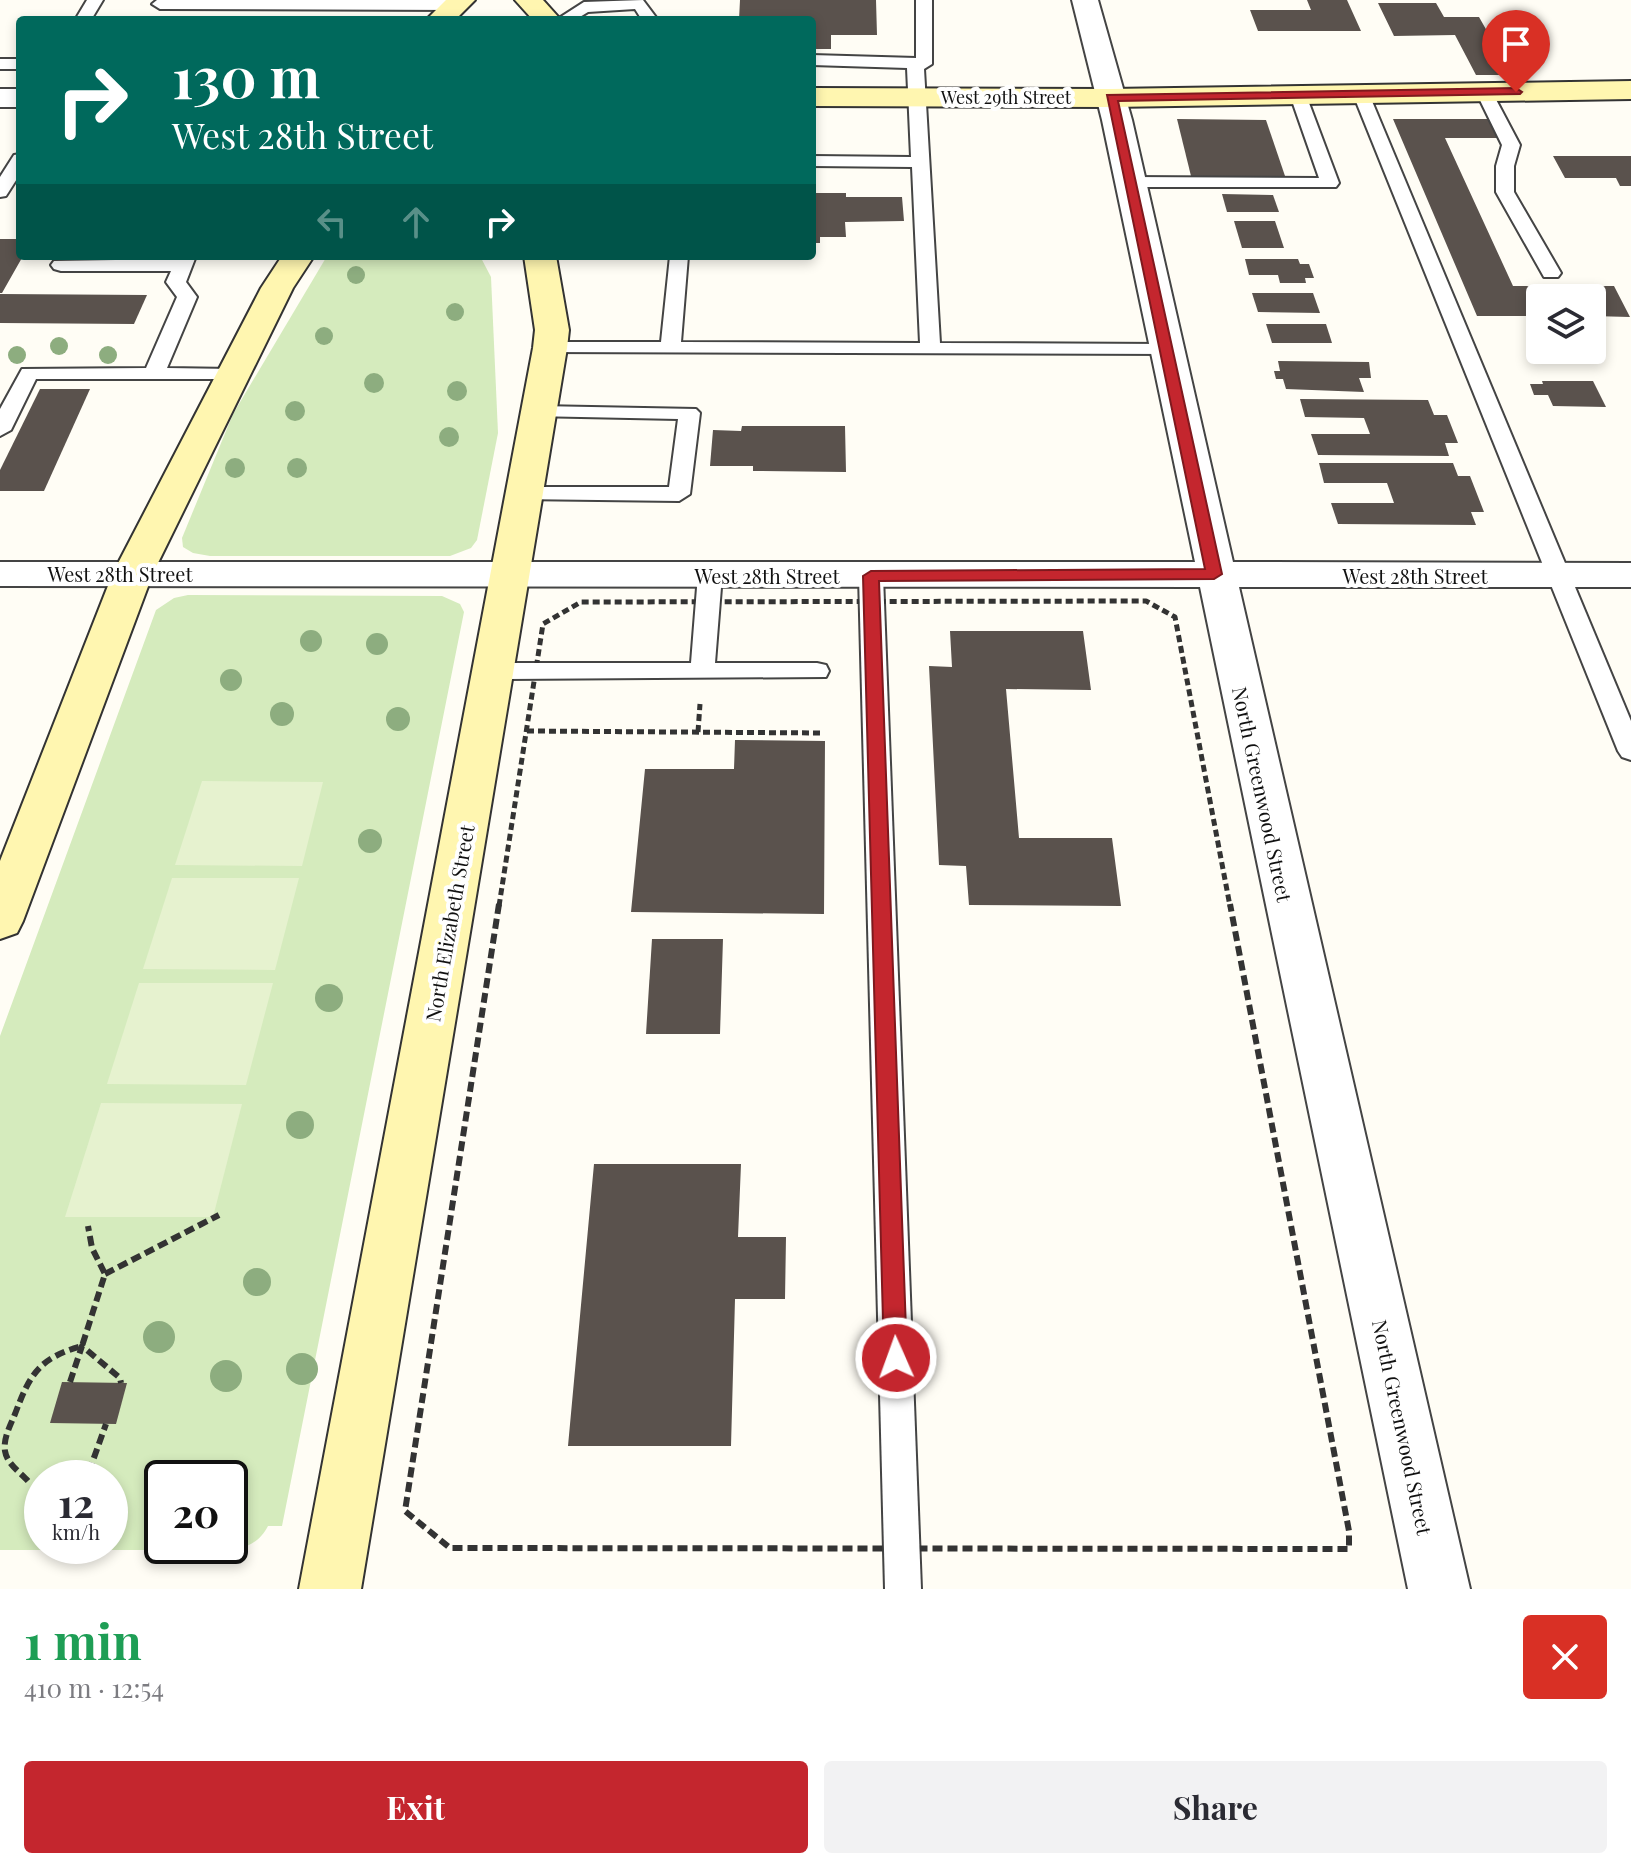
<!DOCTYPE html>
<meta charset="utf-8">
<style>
body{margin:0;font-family:"Playfair Display",serif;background:#f2f2f3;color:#2b2b33;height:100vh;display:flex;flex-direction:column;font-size:30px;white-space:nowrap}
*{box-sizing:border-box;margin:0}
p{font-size:26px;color:#7c7c81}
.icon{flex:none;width:44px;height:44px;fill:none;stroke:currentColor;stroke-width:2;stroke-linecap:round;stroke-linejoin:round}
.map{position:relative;height:1589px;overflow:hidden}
.sheet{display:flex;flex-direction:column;background:#fff;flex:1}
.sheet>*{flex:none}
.top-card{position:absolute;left:16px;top:16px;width:800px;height:244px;border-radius:8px;box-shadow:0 4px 12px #0003;background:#00695c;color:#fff;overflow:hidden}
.buttons{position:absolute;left:1526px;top:284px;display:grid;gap:16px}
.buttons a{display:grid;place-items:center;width:80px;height:80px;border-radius:8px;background:#fff;box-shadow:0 4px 12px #0003;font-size:40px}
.speed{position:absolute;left:24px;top:1460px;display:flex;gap:16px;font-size:40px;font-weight:700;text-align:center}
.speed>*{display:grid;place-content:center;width:104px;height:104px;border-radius:50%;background:#fff;box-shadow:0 4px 12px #0003;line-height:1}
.speed small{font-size:20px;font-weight:400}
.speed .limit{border:4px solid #111;border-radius:12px;background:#fff;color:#111}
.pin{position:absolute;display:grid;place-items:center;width:68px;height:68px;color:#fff;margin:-82px -34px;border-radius:50% 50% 50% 0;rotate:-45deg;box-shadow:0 0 8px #0007}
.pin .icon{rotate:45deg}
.me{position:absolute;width:88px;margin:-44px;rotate:358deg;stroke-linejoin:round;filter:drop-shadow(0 0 6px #0008)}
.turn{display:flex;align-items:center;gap:28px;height:168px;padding:0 24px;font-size:36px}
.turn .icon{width:104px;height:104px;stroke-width:2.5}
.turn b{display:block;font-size:56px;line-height:68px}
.lanes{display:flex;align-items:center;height:76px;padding:0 24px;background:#0003;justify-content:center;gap:40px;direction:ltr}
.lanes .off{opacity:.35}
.round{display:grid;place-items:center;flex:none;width:84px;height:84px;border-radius:8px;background:#f2f2f3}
.head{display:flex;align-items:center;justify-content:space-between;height:136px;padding:0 24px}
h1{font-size:48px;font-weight:700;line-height:60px;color:#1e9e55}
.cta{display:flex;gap:16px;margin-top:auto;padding:16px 24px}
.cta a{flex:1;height:92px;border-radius:8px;background:#c4262e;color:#fff;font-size:32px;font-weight:700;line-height:92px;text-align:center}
.cta a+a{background:#f2f2f3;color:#2b2b33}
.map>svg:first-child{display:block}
</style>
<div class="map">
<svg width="1631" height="1589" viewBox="0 0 1631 1589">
<rect width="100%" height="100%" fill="#fffdf5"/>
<g fill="#d5ebbd" fill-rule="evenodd">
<path d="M327,256H480L491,277L498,433L477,540L471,548L450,556H210L193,553L183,547L182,538L233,414Z"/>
<path d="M188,595L442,596L460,604L464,612L282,1526H268C260,1541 250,1546 234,1550H0V1036L156,610L174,598ZM42,1478H110V1546H42ZM162,1478H230V1546H162Z"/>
</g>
<g fill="#e6f2cf">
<path d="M202,781L323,782L302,866L175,865Z"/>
<path d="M172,878H299L275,970L143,969Z"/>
<path d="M139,983H273L246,1085L107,1084Z"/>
<path d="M101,1103L242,1104L213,1217H65Z"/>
</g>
<g fill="#5a524d">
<path d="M740,0H876L877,35H831V49H812V20H739Z"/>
<path d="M1307,0H1347L1361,31H1258L1250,10H1311Z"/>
<path d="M1378,3H1436L1444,17H1479L1512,75H1476L1455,35L1394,36Z"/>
<path d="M1177,119L1266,120L1285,176H1191Z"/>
<path d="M1393,119H1490L1500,138H1445L1513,286H1614L1630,317L1592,316V298H1540V316H1477Z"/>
<path d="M1553,156H1631V186H1620L1616,178H1565Z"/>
<path d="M812,186L815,193H846V197H902L904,221L845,222L846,237H820V243H812Z"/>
<path d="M1222,194L1273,195L1279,212H1227Z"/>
<path d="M1234,221H1275L1284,248H1242Z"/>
<path d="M0,239H20V256H23L2,293H0Z"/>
<path d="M1245,259H1298L1300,264H1309L1314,278H1305L1306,283H1280L1278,275H1249Z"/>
<path d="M1252,293H1313L1320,313L1258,312Z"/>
<path d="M0,294L147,295L134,324L0,323Z"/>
<path d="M1266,324H1326L1332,343H1272Z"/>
<path d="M1278,361L1369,362L1371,378H1359L1364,392L1286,389L1283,379H1276L1274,371H1280Z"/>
<path d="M1542,381H1593L1606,407L1553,406L1548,395H1534L1530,384H1543Z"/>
<path d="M40,389H90L44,491H0V470Z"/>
<path d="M1300,399L1428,400L1434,415H1447L1458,443H1445L1449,456L1318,455L1311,434H1370L1364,418L1305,417Z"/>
<path d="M742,426H845L846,472L753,471V466H710L713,430L741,431Z"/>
<path d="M1319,463H1453L1458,476H1470L1484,512H1471L1476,525L1338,524L1331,503H1394L1387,483H1324Z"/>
<path d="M950,631H1083L1091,690L1006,689L1019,838H1112L1121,906L969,905L966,866L939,865L929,666L952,667Z"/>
<path d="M735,740L825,741L824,914L631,912L645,769H734Z"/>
<path d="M652,939H723L720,1034H646Z"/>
<path d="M594,1164H741L738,1237H786L785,1299H735L731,1446H568Z"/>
<path d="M62,1382L127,1383L116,1424L50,1423Z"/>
</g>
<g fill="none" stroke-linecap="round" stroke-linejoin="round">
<defs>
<g id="service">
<path d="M87,0H103L91,20H75Z"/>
<path d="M157,0H456L464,5L456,10L160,9L152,4Z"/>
<path d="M643,0L658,20H642L635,9L588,12L575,20H556L584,2Z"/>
<path d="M916,0H932V64L924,69L940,343L1166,344L1173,346L1176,350L1173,354L543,352L540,348L550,342H661L670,256H688L681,342L920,343L912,167L812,166V156L911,157L907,68L812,65V55L916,58Z"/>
<rect x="0" y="59" width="20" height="10"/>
<path d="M1484,87L1492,92L1520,145L1514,166V192L1561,273L1558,277H1544L1496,192V166L1502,145L1476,92Z"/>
<path d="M1361,89L1369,94L1631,721V760L1622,757L1618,751L1353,94Z"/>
<path d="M1298,90L1306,95L1339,183L1336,187H1130L1121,182L1130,177L1319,178L1290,95Z"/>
<path d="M20,154V174L6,196L0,197V177L14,155Z"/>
<path d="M178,256H196L186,282L197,297L167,368L233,369L240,371L243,375L240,379H36L11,430L0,436V409L22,369L146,368L177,297L166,282L171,271H61L54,269L51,265L54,261L176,259Z"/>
<path d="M539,406L696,409L700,413L690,494L679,501L517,499L514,494L517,489L525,487H669L678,419L532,416L529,412L532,408Z"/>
<path d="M710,568L718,570L722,575L715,663H817L826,665L829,671L826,677L494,679L485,677L482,671L485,665L494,663H691L698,575L702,570Z"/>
<path d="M871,569L879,571L883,576L921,1589H885L859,576L863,571Z"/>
</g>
<path id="minor" d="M1072,0H1098L1132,120L1233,562L1631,563V587H1239L1470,1589H1408L1200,587L0,586V562H1195L1102,120Z"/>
<rect id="tertiary" x="0" y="89" width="20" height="18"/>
<g id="secondary">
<path d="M446,0H475L455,20H426Z"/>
<path d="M515,0H543L561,20H533Z"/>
<path d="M1631,81V99L1111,107L812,106V88L1111,89Z"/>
<path d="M282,256H314L293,288L153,573L23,921L17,933L0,939V861L113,573L261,288Z"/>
<path d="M524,256H556L569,330L567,348L361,1589H299L533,348L535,330Z"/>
</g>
</defs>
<use href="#service" stroke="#444" stroke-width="4"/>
<use href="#minor" stroke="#444" stroke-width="4"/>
<use href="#tertiary" stroke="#444" stroke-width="4"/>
<use href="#secondary" stroke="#333" stroke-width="4"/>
<g stroke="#333" stroke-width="5" stroke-dasharray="7 4" stroke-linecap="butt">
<path d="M527,731L821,733"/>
<path d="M698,732L700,704"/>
<path d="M499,906L543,624L581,602L1146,601L1175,617L1230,906"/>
</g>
<g stroke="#333" stroke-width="6" stroke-dasharray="10 5" stroke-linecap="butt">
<path d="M499,904L405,1511L450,1548L1349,1549V1531L1230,904"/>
<path d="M105,1274L219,1215"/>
<path d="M70,1382L82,1346L120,1378L121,1383"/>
<path d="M73,1478L91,1466L106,1424"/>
<path d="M28,1481C20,1472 7,1464 5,1451C3,1439 10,1426 15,1414C30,1374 39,1358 82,1346L105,1274L92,1248L88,1226"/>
</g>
<use href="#service" fill="#fff" fill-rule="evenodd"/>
<use href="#minor" fill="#fff" fill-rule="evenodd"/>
<use href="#tertiary" fill="#fff" fill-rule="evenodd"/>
<use href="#secondary" fill="#fff6b0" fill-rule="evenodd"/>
</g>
<g fill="#8dad7f">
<circle cx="356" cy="275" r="9"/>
<circle cx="455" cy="312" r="9"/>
<circle cx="324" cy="336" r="9"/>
<circle cx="59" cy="346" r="9"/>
<circle cx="17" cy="355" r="9"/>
<circle cx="108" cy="355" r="9"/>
<circle cx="374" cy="383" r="10"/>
<circle cx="457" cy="391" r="10"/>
<circle cx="295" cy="411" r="10"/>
<circle cx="449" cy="437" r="10"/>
<circle cx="235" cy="468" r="10"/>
<circle cx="297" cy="468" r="10"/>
<circle cx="311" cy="641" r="11"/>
<circle cx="377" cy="644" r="11"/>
<circle cx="231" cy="680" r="11"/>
<circle cx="282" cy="714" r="12"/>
<circle cx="398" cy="719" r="12"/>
<circle cx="370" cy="841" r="12"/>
<circle cx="329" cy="998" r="14"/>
<circle cx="300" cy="1125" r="14"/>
<circle cx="257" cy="1282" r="14"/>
<circle cx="159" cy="1337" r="16"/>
<circle cx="302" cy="1369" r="16"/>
<circle cx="226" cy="1376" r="16"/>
</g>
<path fill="#c4262e" stroke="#7f191e" stroke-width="2" d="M1516,88L1522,92L1520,94L1118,101L1222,574L1214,579L879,581L907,1358L904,1366L896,1369L888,1366L884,1358L863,576L871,571L1205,569L1107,95Z"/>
<g text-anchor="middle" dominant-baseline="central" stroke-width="8" stroke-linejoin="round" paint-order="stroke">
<g font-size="18" fill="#111" stroke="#fff">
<text x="1006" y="97">West 29th Street</text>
</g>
<g font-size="20" fill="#111" stroke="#fff">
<text x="120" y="573">West 28th Street</text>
<text x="767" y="575">West 28th Street</text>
<text x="1415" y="575">West 28th Street</text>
<text transform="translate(1263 794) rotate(78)">North Greenwood Street</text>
<text transform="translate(449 923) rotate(-80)">North Elizabeth Street</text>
<text transform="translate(1403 1427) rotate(78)">North Greenwood Street</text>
</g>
</g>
</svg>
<div class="buttons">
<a><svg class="icon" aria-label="layers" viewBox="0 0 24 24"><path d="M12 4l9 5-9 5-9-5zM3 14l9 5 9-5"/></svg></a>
</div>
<div class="speed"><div>12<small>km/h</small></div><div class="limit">20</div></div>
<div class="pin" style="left:1516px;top:92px;background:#d93025"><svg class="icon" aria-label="arrive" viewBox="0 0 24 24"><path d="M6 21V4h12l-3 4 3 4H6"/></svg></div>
<svg class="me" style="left:896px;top:1358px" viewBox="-20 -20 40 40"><circle r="17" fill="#c4262e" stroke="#fff" stroke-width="3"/><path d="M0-11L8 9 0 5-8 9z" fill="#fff"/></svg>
<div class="top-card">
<div class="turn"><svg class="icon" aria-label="right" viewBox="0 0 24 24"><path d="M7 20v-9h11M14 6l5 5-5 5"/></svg><div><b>130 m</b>West 28th Street</div></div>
<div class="lanes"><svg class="icon off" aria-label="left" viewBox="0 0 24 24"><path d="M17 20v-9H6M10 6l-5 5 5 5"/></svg><svg class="icon off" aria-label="ahead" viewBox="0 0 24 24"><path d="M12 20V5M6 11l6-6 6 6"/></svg><svg class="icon" aria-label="right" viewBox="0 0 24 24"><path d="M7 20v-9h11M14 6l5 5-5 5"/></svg></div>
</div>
</div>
<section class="sheet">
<div class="head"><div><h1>1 min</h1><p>410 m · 12:54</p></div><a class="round" style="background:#d93025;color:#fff"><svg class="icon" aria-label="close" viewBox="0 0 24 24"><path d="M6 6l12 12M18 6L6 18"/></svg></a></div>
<div class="cta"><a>Exit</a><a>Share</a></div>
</section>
